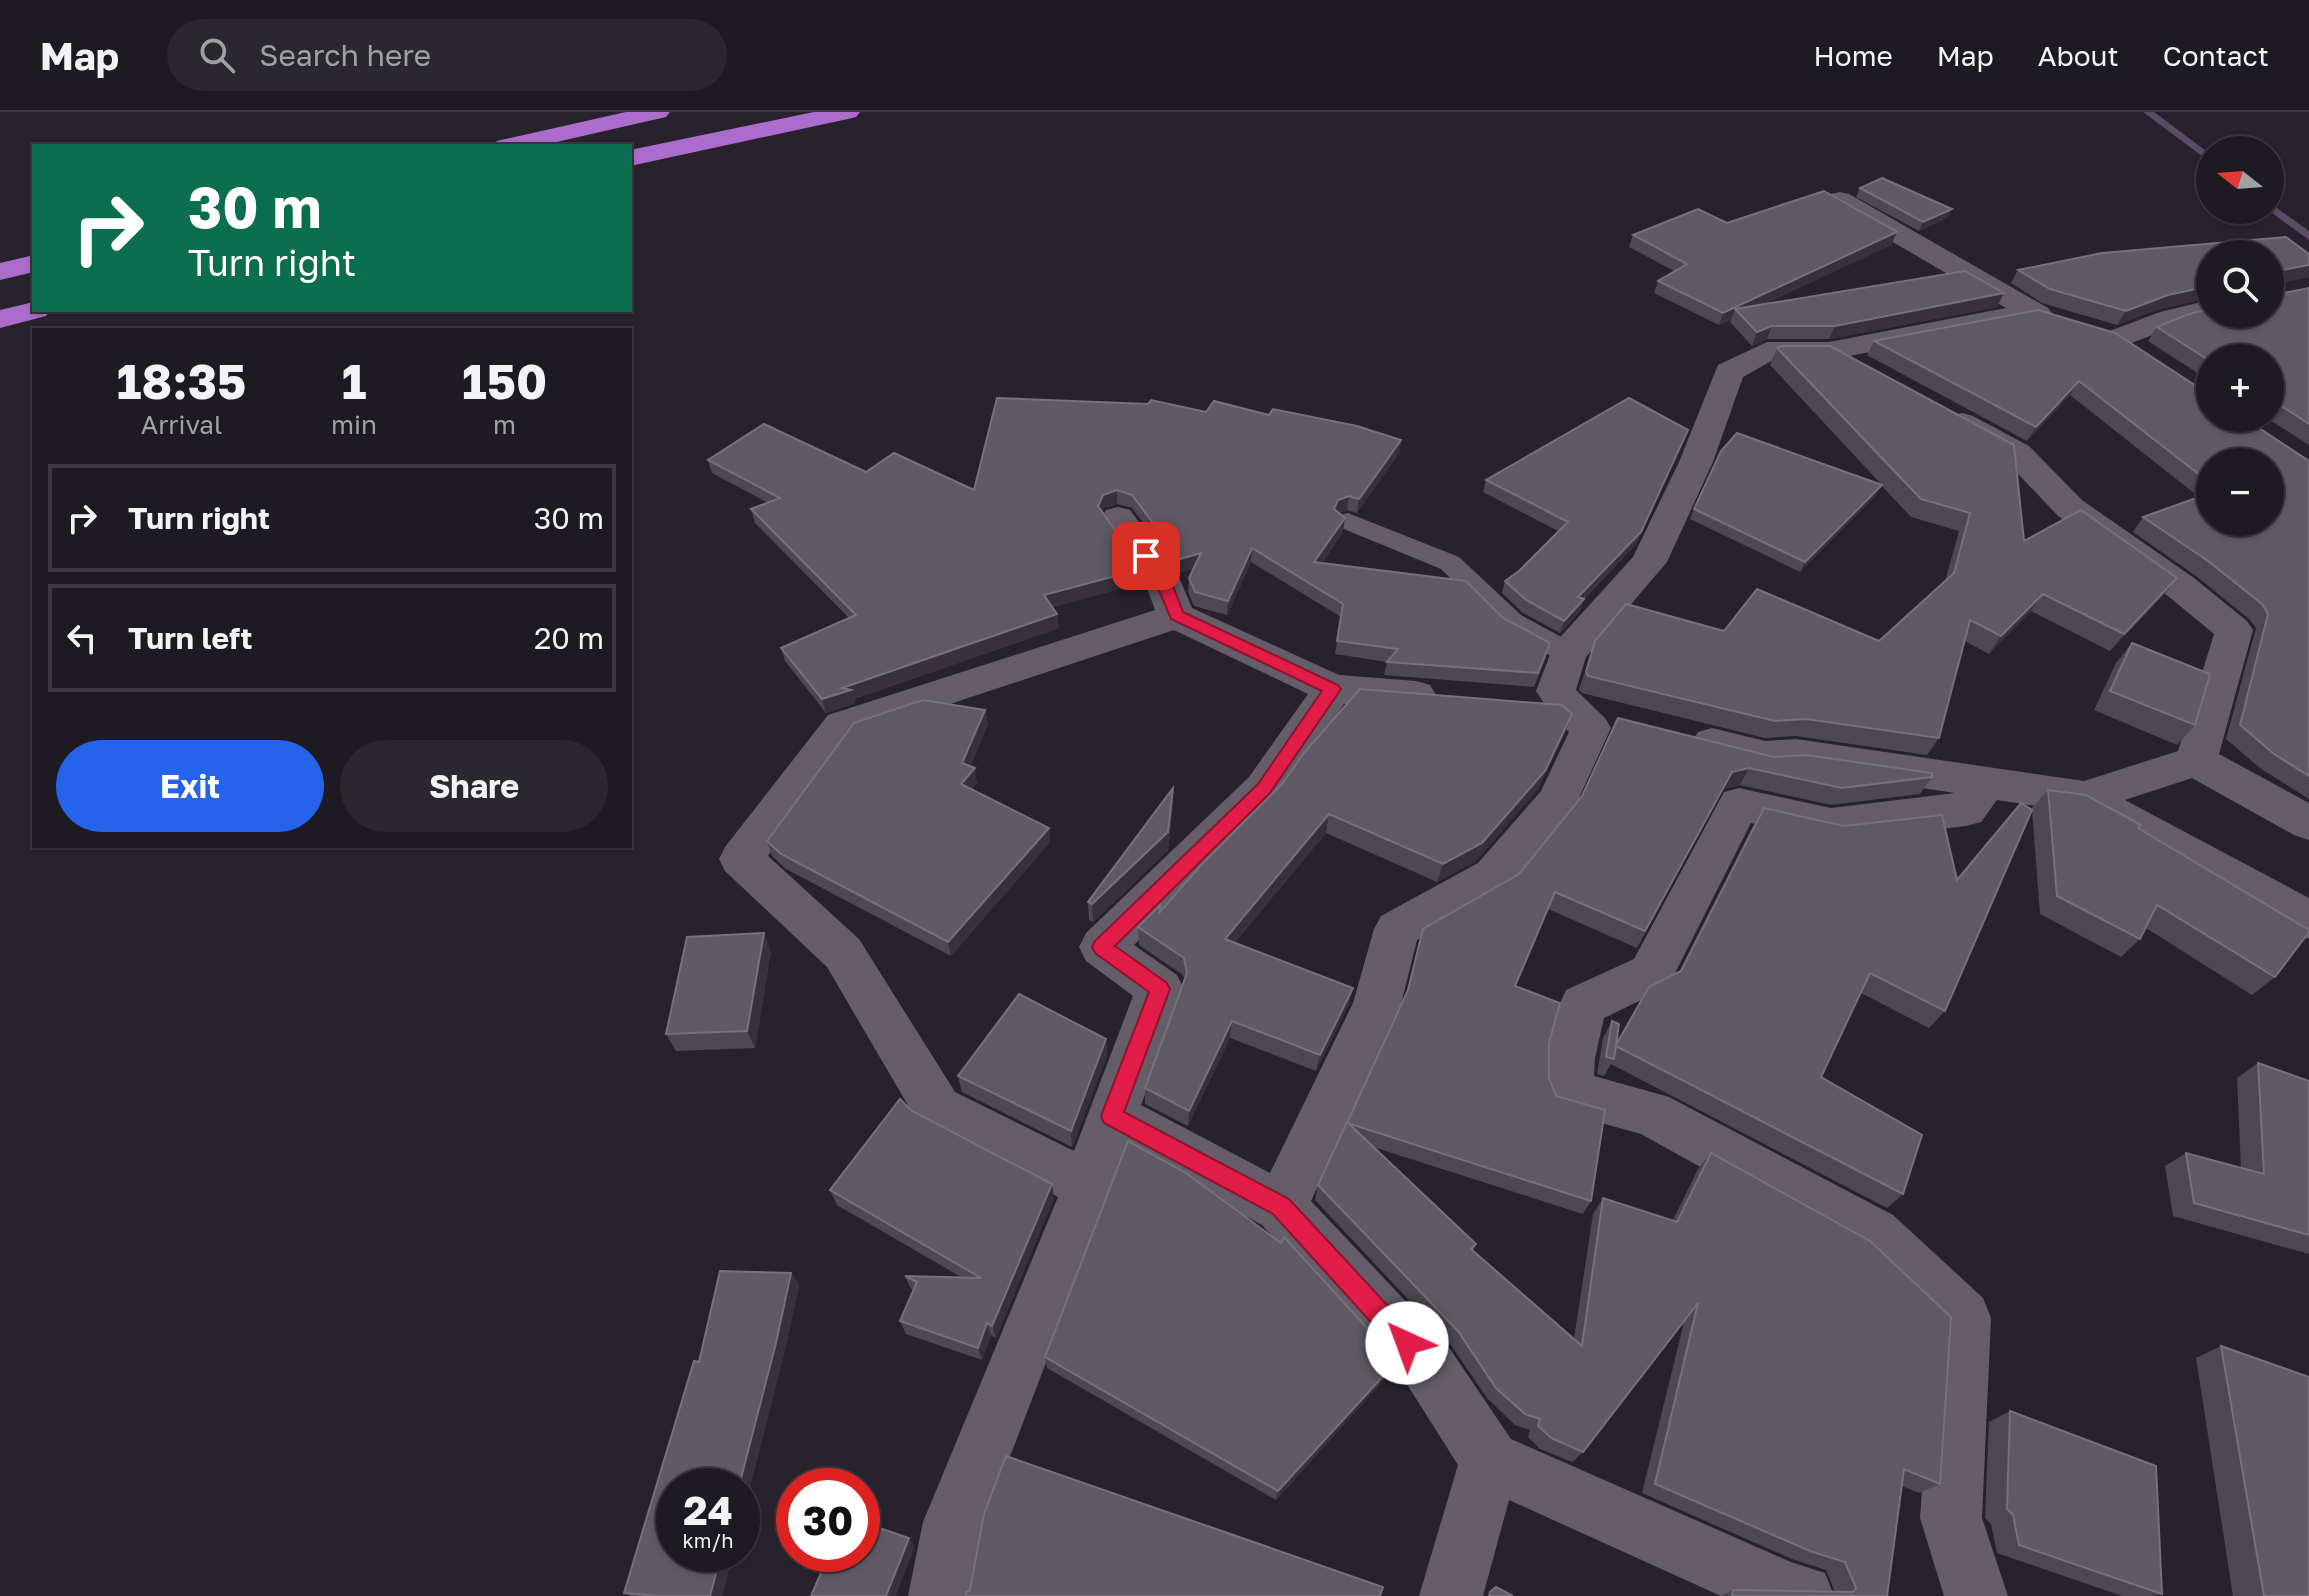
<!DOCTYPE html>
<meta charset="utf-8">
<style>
body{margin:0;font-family:"Golos Text",sans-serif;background:#2b272e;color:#f1f3f6;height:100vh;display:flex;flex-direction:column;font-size:30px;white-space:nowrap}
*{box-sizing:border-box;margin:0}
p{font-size:26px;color:#a1a1a5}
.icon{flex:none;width:44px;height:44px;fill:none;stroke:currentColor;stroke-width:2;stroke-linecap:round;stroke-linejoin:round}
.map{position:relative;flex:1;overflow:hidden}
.side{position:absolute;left:32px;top:216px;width:600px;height:520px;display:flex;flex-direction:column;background:#1e1a21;border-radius:0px;box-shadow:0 2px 6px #0004,0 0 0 2px #3c383f}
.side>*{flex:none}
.guide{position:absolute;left:32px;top:32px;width:600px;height:168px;border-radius:0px;box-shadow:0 2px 6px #0004,0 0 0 2px #3c383f;background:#0b6e4f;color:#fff;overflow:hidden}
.needle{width:52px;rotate:287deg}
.buttons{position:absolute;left:2196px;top:24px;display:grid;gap:16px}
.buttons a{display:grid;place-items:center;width:88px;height:88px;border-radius:50%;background:#1e1a21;box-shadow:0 2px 6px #0004,0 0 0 2px #3c383f;font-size:40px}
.speed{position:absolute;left:656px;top:1356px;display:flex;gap:16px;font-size:40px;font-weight:700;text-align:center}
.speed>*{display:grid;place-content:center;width:104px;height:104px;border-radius:50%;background:#1e1a21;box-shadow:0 2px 6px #0004,0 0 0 2px #3c383f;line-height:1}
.speed small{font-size:20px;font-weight:400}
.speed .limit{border:12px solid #d22;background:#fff;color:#111}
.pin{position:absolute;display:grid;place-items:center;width:68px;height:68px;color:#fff;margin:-34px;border-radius:16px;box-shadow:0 4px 12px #0006}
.me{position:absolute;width:88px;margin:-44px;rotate:317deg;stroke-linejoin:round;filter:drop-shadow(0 0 6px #0008)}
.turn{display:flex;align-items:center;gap:28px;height:168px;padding:0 24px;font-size:36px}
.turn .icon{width:104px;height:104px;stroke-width:2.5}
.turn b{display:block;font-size:56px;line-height:68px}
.eta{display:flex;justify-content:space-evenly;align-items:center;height:136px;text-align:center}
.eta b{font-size:48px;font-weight:700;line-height:56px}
.primary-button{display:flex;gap:16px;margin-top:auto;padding:16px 24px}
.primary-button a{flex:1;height:92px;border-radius:48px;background:#2563eb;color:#fff;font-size:32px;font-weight:700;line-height:92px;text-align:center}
.primary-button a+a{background:#2b272e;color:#f1f3f6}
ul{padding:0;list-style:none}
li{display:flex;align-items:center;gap:24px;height:108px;margin:0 16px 12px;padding:0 8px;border:4px solid #3c383f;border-radius:0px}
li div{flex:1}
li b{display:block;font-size:30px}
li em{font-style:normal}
header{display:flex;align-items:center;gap:48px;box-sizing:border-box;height:112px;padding:0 40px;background:#1e1a21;border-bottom:2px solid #3c383f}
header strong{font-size:38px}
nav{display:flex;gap:44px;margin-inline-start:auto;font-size:28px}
.search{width:560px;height:72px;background:#2b272e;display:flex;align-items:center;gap:20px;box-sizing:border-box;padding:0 28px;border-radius:44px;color:#a1a1a5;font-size:30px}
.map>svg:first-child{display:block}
</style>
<header>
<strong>Map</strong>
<div class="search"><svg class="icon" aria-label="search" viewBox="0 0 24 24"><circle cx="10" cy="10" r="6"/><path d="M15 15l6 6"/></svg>Search here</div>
<nav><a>Home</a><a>Map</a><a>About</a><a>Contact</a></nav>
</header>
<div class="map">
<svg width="2309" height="1484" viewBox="0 0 2309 1484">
<rect width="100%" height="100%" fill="#28222c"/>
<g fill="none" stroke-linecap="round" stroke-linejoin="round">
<g fill="#5c4b65" fill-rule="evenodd">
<path d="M2143,0H2154L2210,42V50Z"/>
<path d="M2270,91L2309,119V128L2268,98Z"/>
</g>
<path fill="#655e69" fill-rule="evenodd" d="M1348,401L1459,445L1521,503L1578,534L1582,541L1578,548L1568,551L1558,548L1501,517L1441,457L1339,415L1335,409L1339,403Z"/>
<g fill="#655e69" fill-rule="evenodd">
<path d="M1840,80L1849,82L2048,196L2053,202L2048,208L2030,209L1829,248H1773L1743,265L1713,350L1667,450L1586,545L1576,578L1605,606L1611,616L1573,699L1510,777L1417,828L1401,892L1311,1089L1448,1234L1511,1327L1791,1450L1825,1461L1834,1484H1721L1509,1388L1483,1484H1419L1458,1353L1408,1274L1262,1113L1127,1039L985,1410L972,1484H908L923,1410L1058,1085L919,1012L827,855L725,759L719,747L725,735L828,603L1155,498L1143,465L1101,406L1106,398L1118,395L1130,398L1178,463L1192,496L1339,563L1416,569L1430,573L1436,583L1430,593L1416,597L1344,592L1279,687L1134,833L1177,863L1184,877L1141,993L1270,1061L1353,891L1374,817L1381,804L1478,751L1541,679L1569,620L1553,605L1536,579L1554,532L1633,445L1679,350L1718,253L1767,230H1829L2006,196L1831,94L1827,88L1831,82ZM1174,518L1308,582L1249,665L1086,821L1079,835L1086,849L1133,884L1074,1039L955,980L859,827L768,744L856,623Z"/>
<path d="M2210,188V202L2220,203L2179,213L2129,232L2118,235L2107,232L2103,226L2107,220L2160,200Z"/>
<path d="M1962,301L1973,304L2029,334L2082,388L2194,466L2247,509L2253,518L2219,642L2309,691V728L2294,723L2192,666L2125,688L2309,786V827L2293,821L2075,700L1997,688L1981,710L1966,714L1831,730L1751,711L1668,875L1604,906L1595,946L1594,964L1669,985L1893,1103L1983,1186L1991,1206L1982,1406L2008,1484H1944L1920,1406L1934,1217L1855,1141L1641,1022L1551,997L1544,981L1545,946L1559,893L1566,878L1634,847L1724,680L1739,676L1831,696L1955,681L1796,657L1765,659L1698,642L1691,631L1698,620L1712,616L1765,629L1796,627L2084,669L2178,639L2214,522L2168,484L2058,404L2005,348L1951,318L1946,311L1951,304Z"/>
</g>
<g fill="#ab6ccc" fill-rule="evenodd">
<path d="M626,0H670L666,5L539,34H494L497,29Z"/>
<path d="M814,0H860L856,5L848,7L630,54V38Z"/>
<path d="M34,143V160L0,168V151Z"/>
<path d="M34,190V198H51L46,204L0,216V198Z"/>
</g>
</g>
<g fill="#4e4852" fill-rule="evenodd">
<path d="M1860,76L1952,97L1947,106L1919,119L1856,85Z"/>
<path d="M1727,111L1897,120L1891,133L1764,192L2004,181L1997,195L1829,227H1767L1752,234L1730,210L1731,208L1719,213L1654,181L1658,169L1674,159L1629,135L1633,123Z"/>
<path d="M2286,125L2309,142V165L2278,171V182L2309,176V333L2267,306H2270V246H2210V269L2148,229L2157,215L2189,202L2210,197V202H2270V142H2210V186L2159,197L2117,213L2042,191L2011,171L2018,158L2102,141Z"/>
<path d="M1874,229L2208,282L2309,349V687L2260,656L2226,627L2256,516L2249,507L2196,464L2133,420L2143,405L2199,385L2070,283L2027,329L1867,243ZM2210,350L2270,410H2210Z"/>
<path d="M1777,236L2024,429L2163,484L2110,539L2031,499L1989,542L1965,529L1939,626L1927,643L1796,624L1765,626L1582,581L1579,578L1595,529L1724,519L1879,529L1945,469L1959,419L1911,405L1881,373L1876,383L1800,460L1690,407L1694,397L1881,372L1770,253Z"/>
<path d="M1206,300L1269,303L1401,328L1399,341L1357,401L1347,398L1339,401L1343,420L1322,451L1503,506L1546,545L1534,575L1384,563L1387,550L1335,542L1341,505L1251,450L1227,503L1194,494L1188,480L1189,466L1193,457L1180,460L1132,396L1117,392L1103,396L1102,400L1142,457V471L1052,495L1057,502L1059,516L854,587L855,591L826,601L785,549L781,536L849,506L755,411L751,397L768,391L712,361L708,348L866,360L974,378Z"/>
<path d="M1688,318L1636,432L1584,487L1580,499L1560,521L1523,501L1502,481L1505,469L1519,459L1558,419L1483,380L1486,368Z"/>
<path d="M2132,531L2195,613L2177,633L2094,598L2116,551Z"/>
<path d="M985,598L988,613L970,654L977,671L971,678L1049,716L1050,730L951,844L786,757L772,744L767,729Z"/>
<path d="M1572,602L1565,621L1538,677L1476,749L1437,770L1326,721L1235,830L1349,892L1316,959L1230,926L1188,1014L1145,992V976L1185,869L1183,863L1139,833L1138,815L1160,799L1201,753Z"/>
<path d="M1774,645L1932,665L1920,682L1831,693L1740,673L1723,677L1637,836L1548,797L1515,874L1549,931V966L1591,1089L1583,1102L1373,1035L1476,1132L1473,1139L1574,1227L1593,1102L1603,1086L1673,1108L1698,1057L1711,1041L1940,1372L1919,1381L1902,1374L1887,1484H1720L1733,1478L1835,1480L1826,1458L1792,1447L1642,1381L1684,1210L1583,1340L1572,1350L1540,1337L1528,1325L1530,1318L1515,1313L1488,1287L1450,1232L1315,1088L1318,1073L1407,881L1423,817L1519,762Z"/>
<path d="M2048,678L2138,716L2275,865L2252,883L2146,816L2140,827L2121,845L2040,802L2032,699L1945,899L1929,916L1861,881L1821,965L1903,1082L1887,1096L1611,952L1604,964L1597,962L1603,926L1612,909L1616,933L1679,860L1753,714L1764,696L1957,768L2032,698V696Z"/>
<path d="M1173,695L1168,738L1093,810L1089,808L1088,790Z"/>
<path d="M771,839L755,936L676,939L666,922Z"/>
<path d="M1106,927L1107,944L1072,1035L962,980L958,964Z"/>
<path d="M2258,951L2309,969V1142L2173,1104L2165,1054L2186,1041L2241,1056L2237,966Z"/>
<path d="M912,999L1054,1086L996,1226L991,1223L982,1248L906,1222L900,1209L914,1178L911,1177L905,1164L961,1165L837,1093L830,1078Z"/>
<path d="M791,1161L799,1173L784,1242L722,1484H631L624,1481L699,1250Z"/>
<path d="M2221,1234L2309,1484H2233L2196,1246Z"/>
<path d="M1045,1245L1397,1249L1391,1260L1276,1388L1047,1256Z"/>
<path d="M2010,1299L2162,1482L2153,1484H2122L1997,1441L1991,1412L1985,1406L1989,1310Z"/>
</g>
<g fill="#38313c">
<path d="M1952,97L1947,106L1919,119L1923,110Z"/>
<path d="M1897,120L1891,133L1741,203L1735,197L1731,208L1719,213L1723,201Z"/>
<path d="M2309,153V165L2270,173L2277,159Z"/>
<path d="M2210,174V186L2159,197L2117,213L2126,199L2168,183Z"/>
<path d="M2004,181L1997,195L1829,227L1835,214Z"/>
<path d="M1772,214L1767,227L1752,234L1757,220Z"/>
<path d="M2079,269L2070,283L2027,329L2036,315Z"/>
<path d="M1688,318L1636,432L1573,497L1578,485Z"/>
<path d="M1401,328L1399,341L1357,401L1359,387Z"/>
<path d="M1882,373L1876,383L1800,460L1805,450Z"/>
<path d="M1117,378V392L1103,396L1099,408L1098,394L1103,383Z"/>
<path d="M1349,384L1347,398L1336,401L1334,397L1338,388Z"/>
<path d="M1345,406L1343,420L1313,463L1314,450Z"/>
<path d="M1252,436L1251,450L1227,503L1228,489Z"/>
<path d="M1201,441V455L1180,460V447Z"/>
<path d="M1142,457V471L1046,497L1044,483Z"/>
<path d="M2177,466L2163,484L2110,539L2124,522Z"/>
<path d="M2043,482L2031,499L1989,542L2001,524Z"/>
<path d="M1584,487L1580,499L1560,521L1564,509Z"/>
<path d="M1057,502L1059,516L854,587L855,591L826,601L822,587L842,576Z"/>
<path d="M985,598L988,613L965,665L962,651Z"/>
<path d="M1572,602L1565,621L1538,677L1476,749L1437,770L1443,752Z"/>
<path d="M975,656L977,671L963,687L961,672Z"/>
<path d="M1749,656L1740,673L1723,677L1637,836L1732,660Z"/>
<path d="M1173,676V695L1168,738L1093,810L1092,792Z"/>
<path d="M1329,702L1326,721L1223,844L1225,827Z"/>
<path d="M1049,716L1050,730L951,844L948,830Z"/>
<path d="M764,821L771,839L755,936L747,919Z"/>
<path d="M1353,876L1349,892L1316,959L1320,943Z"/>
<path d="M1232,909L1230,926L1188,1014L1189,999Z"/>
<path d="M1106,927L1107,944L1072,1035L1071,1019Z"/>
<path d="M1052,1072L1054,1086L996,1226L992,1214Z"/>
<path d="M791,1161L799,1173L784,1242L742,1406V1374H739Z"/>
<path d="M987,1211L991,1223L982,1248L978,1236Z"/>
<path d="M1397,1249L1391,1260L1276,1388L1278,1379Z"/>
<path d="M909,1426L915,1434L896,1484H886Z"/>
<path d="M721,1442H733L722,1484H710Z"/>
</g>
<g fill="#605a64" stroke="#77717b" stroke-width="2">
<path d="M1882,66L1952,97L1923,110L1860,76Z"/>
<path d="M1824,79L1897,120L1723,201L1658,169L1687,152L1633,123L1698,97L1727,111Z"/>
<path d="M2286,125L2309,142V153L2277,159L2278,182L2309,176V312L2274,289H2270V246H2210V249L2157,215L2189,202L2210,197V202H2270V142H2210V174L2168,183L2126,199L2050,177L2018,158L2102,141Z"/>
<path d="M1965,159L2004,181L1835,214H1772L1757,220L1735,197Z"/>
<path d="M2038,198L2115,221L2210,283V306H2244L2309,349V664L2274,642L2240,613L2268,502L2262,492L2208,449L2143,405L2210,381V410H2270V350H2210V371L2079,269L2036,315L1874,229Z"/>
<path d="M1781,234H1830L2014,333L2024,429L2081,398L2177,466L2124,522L2043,482L2001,524L1970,508L1939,626L1806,607L1775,609L1588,564L1586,560L1595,529L1626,492L1724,519L1757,477L1879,529L1954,461L1970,401L1921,387L1777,236Z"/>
<path d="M997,286L1148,292L1151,288L1206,300L1214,289L1269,303L1273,297L1357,314L1401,328L1359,387L1349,384L1338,388L1334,397L1345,406L1314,450L1466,469L1503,506L1550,531L1538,561L1387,550L1398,537L1337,529L1343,492L1252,436L1228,489L1195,480L1189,466L1201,441L1180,447L1132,383L1117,378L1103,383L1098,394L1142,457L1044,483L1057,502L842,576L851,578L822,587L781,536L856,503L751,397L780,386L708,348L764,312L866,360L894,341L974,378Z"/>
<path d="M1629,286L1688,318L1641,420L1578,485L1584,487L1564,509L1526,488L1505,469L1519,459L1568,410L1486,368Z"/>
<path d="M1737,321L1882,373L1805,450L1694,397L1721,339Z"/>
<path d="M2132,531L2210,562L2195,613L2110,579Z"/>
<path d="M1360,577L1562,593L1572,602L1545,659L1482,731L1443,752L1329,702L1225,827L1353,876L1320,943L1232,909L1189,999L1145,976L1187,861L1184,846L1138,815L1160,793V800L1201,753L1283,671L1303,642Z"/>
<path d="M923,588L985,598L962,651L975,656L961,672L1049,716L948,830L781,742L767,729L854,611Z"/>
<path d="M1618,606L1774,645L1806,643L1932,661V665L1842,676L1749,656L1732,660L1645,819L1555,780L1515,874L1560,891L1549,931V966L1556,984L1605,998L1591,1089L1347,1011L1408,878L1423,817L1519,762L1582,684Z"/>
<path d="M1173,676L1168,720L1092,792L1088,790Z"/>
<path d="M2048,678L2086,683L2141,713L2138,716L2309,818V820L2275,865L2157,793L2140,827L2057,784Z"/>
<path d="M2021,691L2032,698L1945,899L1870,861L1821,965L1922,1023L1903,1082L1616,934L1614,947L1606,945L1612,909L1619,912L1616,933L1649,875L1681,859L1764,696L1844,714L1942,703L1957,768Z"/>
<path d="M764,821L747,919L666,922L687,825Z"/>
<path d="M1019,882L1106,927L1071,1019L958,964Z"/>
<path d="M2258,951L2309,969V1123L2194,1091L2186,1041L2264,1062Z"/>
<path d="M900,987L912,999L1052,1072L992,1214L987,1211L978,1236L900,1209L917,1170L905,1164L981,1166L830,1078Z"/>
<path d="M1347,1010L1476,1132L1471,1137L1582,1234L1603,1086L1677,1110L1711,1041L1870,1129L1951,1205L1940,1372L1904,1357L1887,1484H1732L1733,1478L1853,1480L1856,1476L1845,1450L1810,1439L1655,1372L1698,1191L1583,1340L1551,1326L1538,1314L1540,1307L1525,1302L1496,1276L1458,1219L1318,1073Z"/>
<path d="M1128,1029L1186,1061L1281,1131L1284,1125L1397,1249L1278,1379L1045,1245Z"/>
<path d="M720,1159L791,1161L776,1231L739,1374H674V1442H721L710,1484H657L624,1481L694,1249L699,1250Z"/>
<path d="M2221,1234L2309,1265V1484H2264Z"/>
<path d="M2010,1299L2156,1354L2162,1482L2019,1433L2013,1403L2007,1397Z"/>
<path d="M1006,1344L1383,1475L1380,1484H966V1480L970,1478L984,1402Z"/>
<path d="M862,1410L909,1426L886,1484H811L829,1442H862Z"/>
<path d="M1496,1475L1513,1484H1489L1490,1480Z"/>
</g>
<path fill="#e11d48" stroke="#92132f" stroke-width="2" d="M1146,439C1167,447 1175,481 1183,500L1338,573L1341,577L1270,681L1115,834L1167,871L1170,877L1124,1000L1289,1087L1415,1223L1419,1231L1415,1240L1407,1243L1398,1240L1273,1102L1104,1011L1101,1004L1149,880L1095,841L1092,835L1095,829L1258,672L1322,579L1171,507L1153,464L1138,444Z"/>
</svg>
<div class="buttons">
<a><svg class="needle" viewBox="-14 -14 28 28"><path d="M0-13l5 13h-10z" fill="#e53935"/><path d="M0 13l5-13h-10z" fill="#a1a1a5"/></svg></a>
<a><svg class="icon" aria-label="search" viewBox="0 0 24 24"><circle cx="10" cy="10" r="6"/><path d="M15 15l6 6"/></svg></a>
<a>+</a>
<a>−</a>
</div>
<div class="speed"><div>24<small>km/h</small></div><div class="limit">30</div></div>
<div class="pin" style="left:1146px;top:444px;background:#d93025"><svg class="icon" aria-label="arrive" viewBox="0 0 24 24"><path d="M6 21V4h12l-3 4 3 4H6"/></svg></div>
<svg class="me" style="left:1407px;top:1231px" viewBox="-20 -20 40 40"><circle r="19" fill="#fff"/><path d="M0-13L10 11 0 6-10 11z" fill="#e11d48"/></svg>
<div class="guide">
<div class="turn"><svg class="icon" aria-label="right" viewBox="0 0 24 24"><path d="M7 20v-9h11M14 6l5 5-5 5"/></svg><div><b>30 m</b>Turn right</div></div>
</div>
<section class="side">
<div class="eta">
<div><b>18:35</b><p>Arrival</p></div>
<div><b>1</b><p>min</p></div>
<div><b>150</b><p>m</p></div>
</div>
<ul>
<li><svg class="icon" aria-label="right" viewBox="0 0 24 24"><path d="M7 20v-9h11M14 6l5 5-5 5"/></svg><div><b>Turn right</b></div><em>30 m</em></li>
<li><svg class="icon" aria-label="left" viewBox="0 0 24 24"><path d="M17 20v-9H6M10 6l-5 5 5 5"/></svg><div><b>Turn left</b></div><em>20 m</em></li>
</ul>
<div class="primary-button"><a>Exit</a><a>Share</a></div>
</section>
</div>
